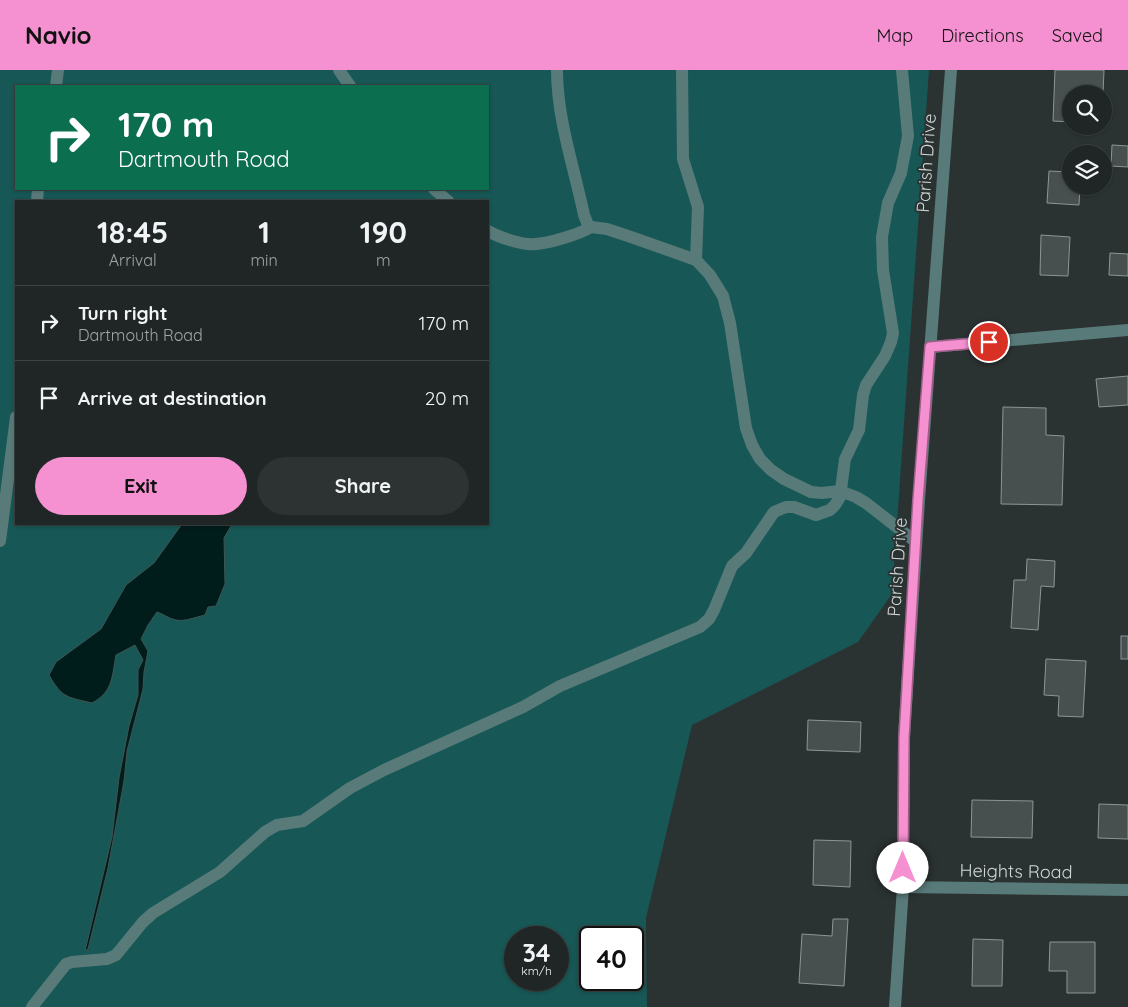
<!DOCTYPE html>
<style>
body{margin:0;font-family:Quicksand,sans-serif;background:#2d3232;color:#f1f3f6;height:100vh;display:flex;flex-direction:column;font-size:19px;white-space:nowrap}
*{box-sizing:border-box;margin:0}
p{font-size:16px;color:#a2a5a7}
.icon{flex:none;width:28px;height:28px;fill:none;stroke:currentColor;stroke-width:2;stroke-linecap:round;stroke-linejoin:round}
.map{position:relative;flex:1;overflow:hidden}
.details{position:absolute;left:15px;top:130px;width:474px;height:325px;display:flex;flex-direction:column;background:#202626;border-radius:0px;box-shadow:0 1px 4px #0004,0 0 0 1px #3d4343}
.details>*{flex:none}
.hud{position:absolute;left:15px;top:15px;width:474px;height:105px;border-radius:0px;box-shadow:0 1px 4px #0004,0 0 0 1px #3d4343;background:#0b6e4f;color:#fff;overflow:hidden}
.tools{position:absolute;left:1062px;top:15px;display:grid;gap:10px}
.tools a{display:grid;place-items:center;width:50px;height:50px;border-radius:50%;background:#202626;box-shadow:0 1px 4px #0004,0 0 0 1px #3d4343;font-size:25px}
.speed{position:absolute;left:504px;top:856px;display:flex;gap:10px;font-size:25px;font-weight:700;text-align:center}
.speed>*{display:grid;place-content:center;width:65px;height:65px;border-radius:50%;background:#202626;box-shadow:0 1px 4px #0004,0 0 0 1px #3d4343;line-height:1}
.speed small{font-size:12px;font-weight:400}
.speed .limit{border:2px solid #111;border-radius:8px;background:#fff;color:#111}
.pin{position:absolute;display:grid;place-items:center;width:42px;height:42px;color:#fff;margin:-21px;border:2px solid #fff;border-radius:50%;box-shadow:0 1px 5px #0007}
.me{position:absolute;width:55px;margin:-28px;rotate:0deg;stroke-linejoin:round;filter:drop-shadow(0 0 4px #0008)}
.turn{display:flex;align-items:center;gap:18px;height:105px;padding:0 20px;font-size:22px}
.turn .icon{width:65px;height:65px;stroke-width:2.5}
.turn b{display:block;font-size:35px;line-height:42px}
.eta{display:flex;justify-content:space-evenly;align-items:center;height:85px;text-align:center}
.eta b{font-size:30px;font-weight:800;line-height:35px}
.cta{display:flex;gap:10px;margin-top:auto;padding:10px 20px}
.cta a{flex:1;height:58px;border-radius:30px;background:#f590d1;color:#111;font-size:20px;font-weight:800;line-height:58px;text-align:center}
.cta a+a{background:#2d3232;color:#f1f3f6}
ul{padding:0;list-style:none}
li{display:flex;align-items:center;gap:15px;height:75px;padding:0 20px;border-top:1px solid #3d4343}
li div{flex:1}
li b{display:block;font-size:19px}
li em{font-style:normal}
header{display:flex;align-items:center;gap:30px;box-sizing:border-box;height:70px;padding:0 25px;background:#f590d1;color:#111}
header strong{font-size:24px}
nav{display:flex;gap:28px;margin-inline-start:auto;font-size:18px}
.map>svg:first-child{display:block}
</style>
<header>
<strong>Navio</strong>
<nav><a>Map</a><a>Directions</a><a>Saved</a></nav>
</header>
<div class="map">
<svg width="1128" height="937" viewBox="0 0 1128 937">
<rect width="100%" height="100%" fill="#2b3232"/>
<path fill="#175755" fill-rule="evenodd" d="M0,0H929L892,524L858,572L692,655L646,848L647,937H0ZM16,16H488V119H16ZM16,131H488V454H16ZM515,868H558V910H515ZM590,868H632V910H590Z"/>
<path fill="#001c1b" stroke="#3f5453" d="M182,454H232L224,468L225,514L216,536L208,537L205,545C196,547 184,552 176,550C169,549 164,544 157,542L148,555L141,569L148,581L144,602L143,619L127,681L124,711L108,798L88,879L85,881L112,767L119,708L129,656L138,625V600L143,590L135,575L116,585C112,606 113,622 92,633C67,627 62,628 49,605L56,592L101,559L126,515L154,493Z"/>
<g fill="#48504f" stroke="#8c9695">
<path d="M1055,0H1104L1103,24H1071V52L1053,51Z"/>
<path d="M1112,75L1128,76V97L1111,96Z"/>
<path d="M1049,101L1071,102V116H1080L1079,135L1047,133Z"/>
<path d="M1041,165L1070,167L1068,206L1040,205Z"/>
<path d="M1110,183L1128,184V206L1109,205Z"/>
<path d="M1128,306V335L1099,337L1096,309Z"/>
<path d="M1003,337L1046,338V365L1064,366L1062,435L1001,434Z"/>
<path d="M1027,489L1055,491L1054,517L1041,516L1038,560L1011,558L1014,510H1026Z"/>
<rect x="1121" y="566" width="7" height="23"/>
<path d="M1046,589L1086,591L1083,647L1058,646L1059,626L1044,625Z"/>
<path d="M808,650L861,652L860,682L807,680Z"/>
<path d="M972,730L1033,731L1032,768L971,767Z"/>
<path d="M1099,734L1128,735V769L1098,768Z"/>
<path d="M814,770L851,771L850,817L813,815Z"/>
<path d="M833,849H848L844,916L799,913L802,864L832,866Z"/>
<path d="M973,869L1003,870L1002,916H972Z"/>
<path d="M1050,872H1095V923H1067V901H1049Z"/>
</g>
<g fill="none" stroke-linecap="round" stroke-linejoin="round">
<g stroke="#587b79" stroke-width="12">
<path d="M339,0L350,16"/>
<path d="M557,0C557,49 574,97 584,145L588,155L591,157"/>
<path d="M682,0L683,89L698,137L696,190"/>
<path d="M56,16L58,0"/>
<path d="M434,119L448,131"/>
<path d="M37,131L38,119"/>
<path d="M488,161C498,167 524,176 536,174C550,173 580,164 591,157L607,159L631,167L696,190L710,205L723,226L730,253L746,358L752,375L760,389L771,400L784,409L811,422L822,423L840,421L856,427L866,433L916,472"/>
<path d="M930,277L1128,260"/>
<path d="M0,471L16,347"/>
<path d="M903,817L1128,820"/>
<path d="M32,937L66,894L72,892L107,889L116,885L143,852L153,843L220,802L265,762L277,755L303,751L350,718L384,700L523,637L560,616L700,557L709,549L714,540L732,496L746,483L774,442L786,437H794L816,445L830,440L835,435L840,427L845,389L859,360L863,325L866,315L885,286L891,272L893,263L883,200L882,167L888,133L901,103L908,66L902,0"/>
<path d="M895,937L903,817L904,667L919,430L951,0"/>
</g>
</g>
<g fill="none" stroke-linecap="round" stroke-linejoin="round">
<defs>
<path id="route" d="M903,798L904,668L918,430L930,277L989,272"/>
</defs>
<use href="#route" stroke="#9f5e88" stroke-width="12"/>
<use href="#route" stroke="#f590d1" stroke-width="9"/>
</g>
<g text-anchor="middle" dominant-baseline="central" stroke-width="4" stroke-linejoin="round" paint-order="stroke">
<g font-size="18" fill="#d2d6d6" stroke="#2b3232">
<text transform="translate(926 93) rotate(-86)">Parish Drive</text>
<text transform="translate(897 497) rotate(-86)">Parish Drive</text>
<text transform="translate(1016 801) rotate(1)">Heights Road</text>
</g>
</g>
</svg>
<div class="tools">
<a><svg class="icon" aria-label="search" viewBox="0 0 24 24"><circle cx="10" cy="10" r="6"/><path d="M15 15l6 6"/></svg></a>
<a><svg class="icon" aria-label="layers" viewBox="0 0 24 24"><path d="M12 4l9 5-9 5-9-5zM3 14l9 5 9-5"/></svg></a>
</div>
<div class="speed"><div>34<small>km/h</small></div><div class="limit">40</div></div>
<div class="pin" style="left:989px;top:272px;background:#d93025"><svg class="icon" aria-label="arrive" viewBox="0 0 24 24"><path d="M6 21V4h12l-3 4 3 4H6"/></svg></div>
<svg class="me" style="left:903px;top:798px" viewBox="-20 -20 40 40"><circle r="19" fill="#fff"/><path d="M0-13L10 11 0 6-10 11z" fill="#f590d1"/></svg>
<div class="hud">
<div class="turn"><svg class="icon" aria-label="right" viewBox="0 0 24 24"><path d="M7 20v-9h11M14 6l5 5-5 5"/></svg><div><b>170 m</b>Dartmouth Road</div></div>
</div>
<section class="details">
<div class="eta">
<div><b>18:45</b><p>Arrival</p></div>
<div><b>1</b><p>min</p></div>
<div><b>190</b><p>m</p></div>
</div>
<ul>
<li><svg class="icon" aria-label="right" viewBox="0 0 24 24"><path d="M7 20v-9h11M14 6l5 5-5 5"/></svg><div><b>Turn right</b><p>Dartmouth Road</p></div><em>170 m</em></li>
<li><svg class="icon" aria-label="arrive" viewBox="0 0 24 24"><path d="M6 21V4h12l-3 4 3 4H6"/></svg><div><b>Arrive at destination</b></div><em>20 m</em></li>
</ul>
<div class="cta"><a>Exit</a><a>Share</a></div>
</section>
</div>
